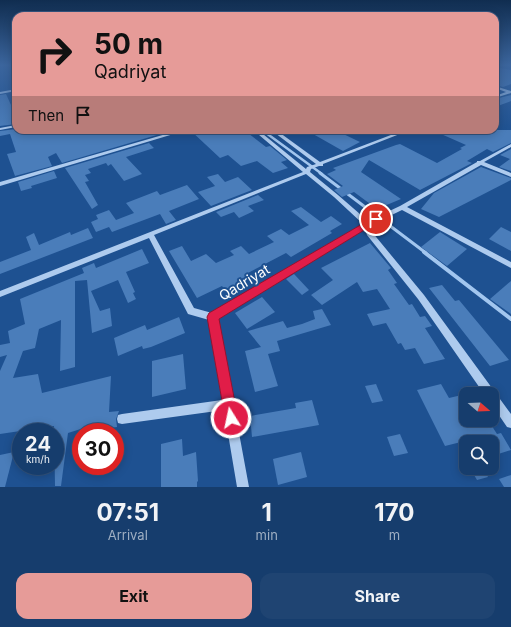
<!DOCTYPE html>
<style>
body{margin:0;font-family:Inter,sans-serif;background:#1f4472;color:#f1f3f6;height:100vh;display:flex;flex-direction:column;font-size:15px;white-space:nowrap}
*{box-sizing:border-box;margin:0}
p{font-size:13px;color:#9eaec2}
.icon{flex:none;width:22px;height:22px;fill:none;stroke:currentColor;stroke-width:2;stroke-linecap:round;stroke-linejoin:round}
.map{position:relative;height:487px;overflow:hidden}
.details{display:flex;flex-direction:column;background:#163d6d;flex:1}
.details>*{flex:none}
.hud{position:absolute;left:12px;top:12px;width:487px;height:122px;border-radius:12px;box-shadow:0 2px 10px #0003,0 0 0 1px #355680;background:#e69b98;color:#111;overflow:hidden}
.needle{width:26px;rotate:109deg}
.controls{position:absolute;left:459px;top:387px;display:grid;gap:8px}
.controls a{display:grid;place-items:center;width:40px;height:40px;border-radius:8px;background:#163d6d;box-shadow:0 2px 10px #0003,0 0 0 1px #355680;font-size:20px}
.speed{position:absolute;left:12px;top:423px;display:flex;gap:8px;font-size:20px;font-weight:700;text-align:center}
.speed>*{display:grid;place-content:center;width:52px;height:52px;border-radius:50%;background:#163d6d;box-shadow:0 2px 10px #0003,0 0 0 1px #355680;line-height:1}
.speed small{font-size:10px;font-weight:400}
.speed .limit{border:6px solid #d22;background:#fff;color:#111}
.pin{position:absolute;display:grid;place-items:center;width:34px;height:34px;color:#fff;margin:-17px;border:2px solid #fff;border-radius:50%;box-shadow:0 1px 4px #0007}
.me{position:absolute;width:44px;margin:-22px;rotate:350deg;stroke-linejoin:round;filter:drop-shadow(0 0 3px #0008)}
.turn{display:flex;align-items:center;gap:14px;height:84px;padding:0 16px;font-size:18px}
.turn .icon{width:52px;height:52px;stroke-width:2.5}
.turn b{display:block;font-size:28px;line-height:34px}
.then{display:flex;align-items:center;height:38px;padding:0 16px;background:#0003;gap:8px;font-size:15px}
.eta{display:flex;justify-content:space-evenly;align-items:center;height:68px;text-align:center}
.eta b{font-size:24px;font-weight:700;line-height:28px}
.cta{display:flex;gap:8px;margin-top:auto;padding:8px 16px}
.cta a{flex:1;height:46px;border-radius:12px;background:#e69b98;color:#111;font-size:16px;font-weight:700;line-height:46px;text-align:center}
.cta a+a{background:#1f4472;color:#f1f3f6}
.map>svg:first-child{display:block}
</style>
<div class="map">
<svg width="511" height="487" viewBox="0 0 511 487">
<rect width="100%" height="100%" fill="#1e5191"/>
<g fill="none" stroke-linecap="round" stroke-linejoin="round">
<path stroke="#a2c6ef" stroke-width="2.5" d="M262,130L322,174"/>
<path stroke="#a2c6ef" stroke-width="3" d="M320,173L426,253"/>
<path stroke="#a2c6ef" stroke-width="4" d="M424,252L511,319"/>
</g>
<g fill="#4a7dba">
<path d="M495,67L511,70V84L503,87L495,85Z"/>
<path d="M6,94L16,116V124L0,126V95Z"/>
<path d="M511,95V101L495,107V99Z"/>
<path d="M16,129V130H167V132L62,163L56,153L48,157L52,166L15,176L7,154L16,152L10,134L0,136V131Z"/>
<path d="M190,130H244L266,147L270,146L287,160L281,162L288,168L273,173L257,161L241,166L228,155L220,158Z"/>
<path d="M306,130H335L360,142L343,151Z"/>
<path d="M432,130H511V143L493,152L487,149L467,161L472,163L420,190L369,160L361,172L401,199L377,209L354,192L342,197L334,190L343,186L327,174L336,170L333,168L396,145L400,144L437,163L462,149L460,148L466,145Z"/>
<path d="M149,143L154,148L126,157L142,174L124,181L111,164L108,166L106,163L88,169L91,173L85,175L89,181L85,182L98,205L92,209L65,168Z"/>
<path d="M511,149V171L499,167L510,159L500,155Z"/>
<path d="M481,167L511,178V180L439,217L421,209L434,193Z"/>
<path d="M54,171L57,178L31,186L32,188L21,191L18,182Z"/>
<path d="M218,174L225,182L238,177L252,190L211,206L198,192L215,186L207,177Z"/>
<path d="M187,185L199,199L169,211L176,220L166,224L160,214L112,232L109,227L96,232L91,222L98,219L96,215L109,210L116,220L134,213L126,203L157,191L160,195Z"/>
<path d="M258,195L264,200L248,206L254,211L239,218L234,212L221,217L216,212Z"/>
<path d="M301,207L321,222L331,216L342,224L330,231L332,233L291,257L286,253L246,274L250,279L226,291L222,286L197,298L169,251L182,246L191,261L206,254L216,263L234,255L230,251L241,246L249,254L274,242L267,236L281,229L289,235L309,225L291,211Z"/>
<path d="M501,227L511,232V251L489,239Z"/>
<path d="M88,228L93,238L0,274V262L31,250L26,237L34,233L39,245L70,232L71,235Z"/>
<path d="M440,232L467,249L447,266L421,247Z"/>
<path d="M370,243L391,268L388,270L397,283L394,284L409,305L412,304L420,317L425,316L432,326L425,328L445,359L424,364L415,348L405,350L401,343L398,344L386,323L373,326L367,314L390,309L377,289L363,292L357,282L322,305L311,295L333,280L321,268Z"/>
<path d="M142,249L149,263L126,272L135,292L133,293L136,299L128,303L118,280L91,291L100,311L110,308L112,326L92,333L87,280L75,281V367L60,371L61,320L39,329L35,348L23,351L13,378L38,374L42,393L111,376L109,412L119,411L116,419L117,427L86,431L87,427L68,433L61,486H55L54,426L0,434V371L7,355L0,357V345L10,343L8,331L25,324L20,299L84,273L82,268L94,263L96,268Z"/>
<path d="M294,274L309,290L302,295L286,279Z"/>
<path d="M511,281V314L490,299Z"/>
<path d="M442,285L455,301L459,300L509,360L490,366L429,288Z"/>
<path d="M262,297L275,312L247,329L235,313Z"/>
<path d="M322,309L331,325L277,341L280,351L268,354L278,386L255,392L245,351L261,347L248,331L283,321L287,328L302,324L315,319L313,311Z"/>
<path d="M179,317L185,333L151,347L143,349L142,346L118,356L114,338L145,325L147,330Z"/>
<path d="M183,354L186,389L152,397V361Z"/>
<path d="M376,384L383,401L372,403L365,386Z"/>
<path d="M441,384L449,398L466,394V420H488L497,434L501,433L511,450L492,456V442L465,441L445,446L417,390Z"/>
<path d="M312,400L319,425L252,437L250,416L296,408L295,403Z"/>
<path d="M400,434L408,453L394,456L387,437Z"/>
<path d="M182,439L183,456L196,452L198,481L197,482V487H161V444Z"/>
<path d="M14,452L5,487H0V455Z"/>
<path d="M301,452L307,477L278,485L273,459Z"/>
<path d="M470,468H483L488,477L477,480Z"/>
<path d="M511,475V487H504L499,479Z"/>
</g>
<g fill="none" stroke-linecap="round" stroke-linejoin="round">
<g fill="#aecbee" fill-rule="evenodd">
<path d="M495,86L511,91V93L495,98V96L506,92L495,88Z"/>
<path d="M16,89V91L0,94V92Z"/>
<path d="M16,125V127L0,130V128Z"/>
<path d="M253,130H258L306,169L307,167L316,164L271,130H276L320,162L404,130H410L323,164V166H319L311,169L310,172L338,195L368,221L400,206L477,162V161H480L511,144V147L484,162L511,173V177L481,165L407,207L511,262V268L402,210L371,225L372,232L424,295L511,414V428L507,427L492,405V394H484L418,299L367,235L365,229L218,319L249,487H237L224,410L122,424L118,423L117,419L118,415L122,414L222,400L209,320L188,314L149,238L0,297V291L303,172ZM306,174L334,197L363,224L212,313L194,308L154,235Z"/>
<path d="M173,132L177,133L0,186V182Z"/>
</g>
</g>
<linearGradient id="sky" x2="0" y2="1"><stop stop-color="#102d50"/><stop offset="0.49" stop-color="#3b659d"/><stop offset="1" stop-color="#3b659d" stop-opacity="0"/></linearGradient>
<rect width="511" height="133" fill="url(#sky)"/>
<path fill="#e11d48" stroke="#92132f" d="M376,216L380,219L379,221L219,319L238,418L236,423L231,425L226,423L207,317L209,313Z"/>
<g text-anchor="middle" dominant-baseline="central" stroke-width="4" stroke-linejoin="round" paint-order="stroke">
<g font-size="14" fill="#fff" stroke="#1e5191">
<text transform="translate(244 282) rotate(-31)">Qadriyat</text>
</g>
</g>
</svg>
<div class="controls">
<a><svg class="needle" viewBox="-14 -14 28 28"><path d="M0-13l5 13h-10z" fill="#e53935"/><path d="M0 13l5-13h-10z" fill="#9eaec2"/></svg></a>
<a><svg class="icon" aria-label="search" viewBox="0 0 24 24"><circle cx="10" cy="10" r="6"/><path d="M15 15l6 6"/></svg></a>
</div>
<div class="speed"><div>24<small>km/h</small></div><div class="limit">30</div></div>
<div class="pin" style="left:376px;top:219px;background:#d93025"><svg class="icon" aria-label="arrive" viewBox="0 0 24 24"><path d="M6 21V4h12l-3 4 3 4H6"/></svg></div>
<svg class="me" style="left:231px;top:418px" viewBox="-20 -20 40 40"><circle r="17" fill="#e11d48" stroke="#fff" stroke-width="3"/><path d="M0-11L8 9 0 5-8 9z" fill="#fff"/></svg>
<div class="hud">
<div class="turn"><svg class="icon" aria-label="right" viewBox="0 0 24 24"><path d="M7 20v-9h11M14 6l5 5-5 5"/></svg><div><b>50 m</b>Qadriyat</div></div>
<div class="then">Then<svg class="icon" aria-label="arrive" viewBox="0 0 24 24"><path d="M6 21V4h12l-3 4 3 4H6"/></svg></div>
</div>
</div>
<section class="details">
<div class="eta">
<div><b>07:51</b><p>Arrival</p></div>
<div><b>1</b><p>min</p></div>
<div><b>170</b><p>m</p></div>
</div>
<div class="cta"><a>Exit</a><a>Share</a></div>
</section>
